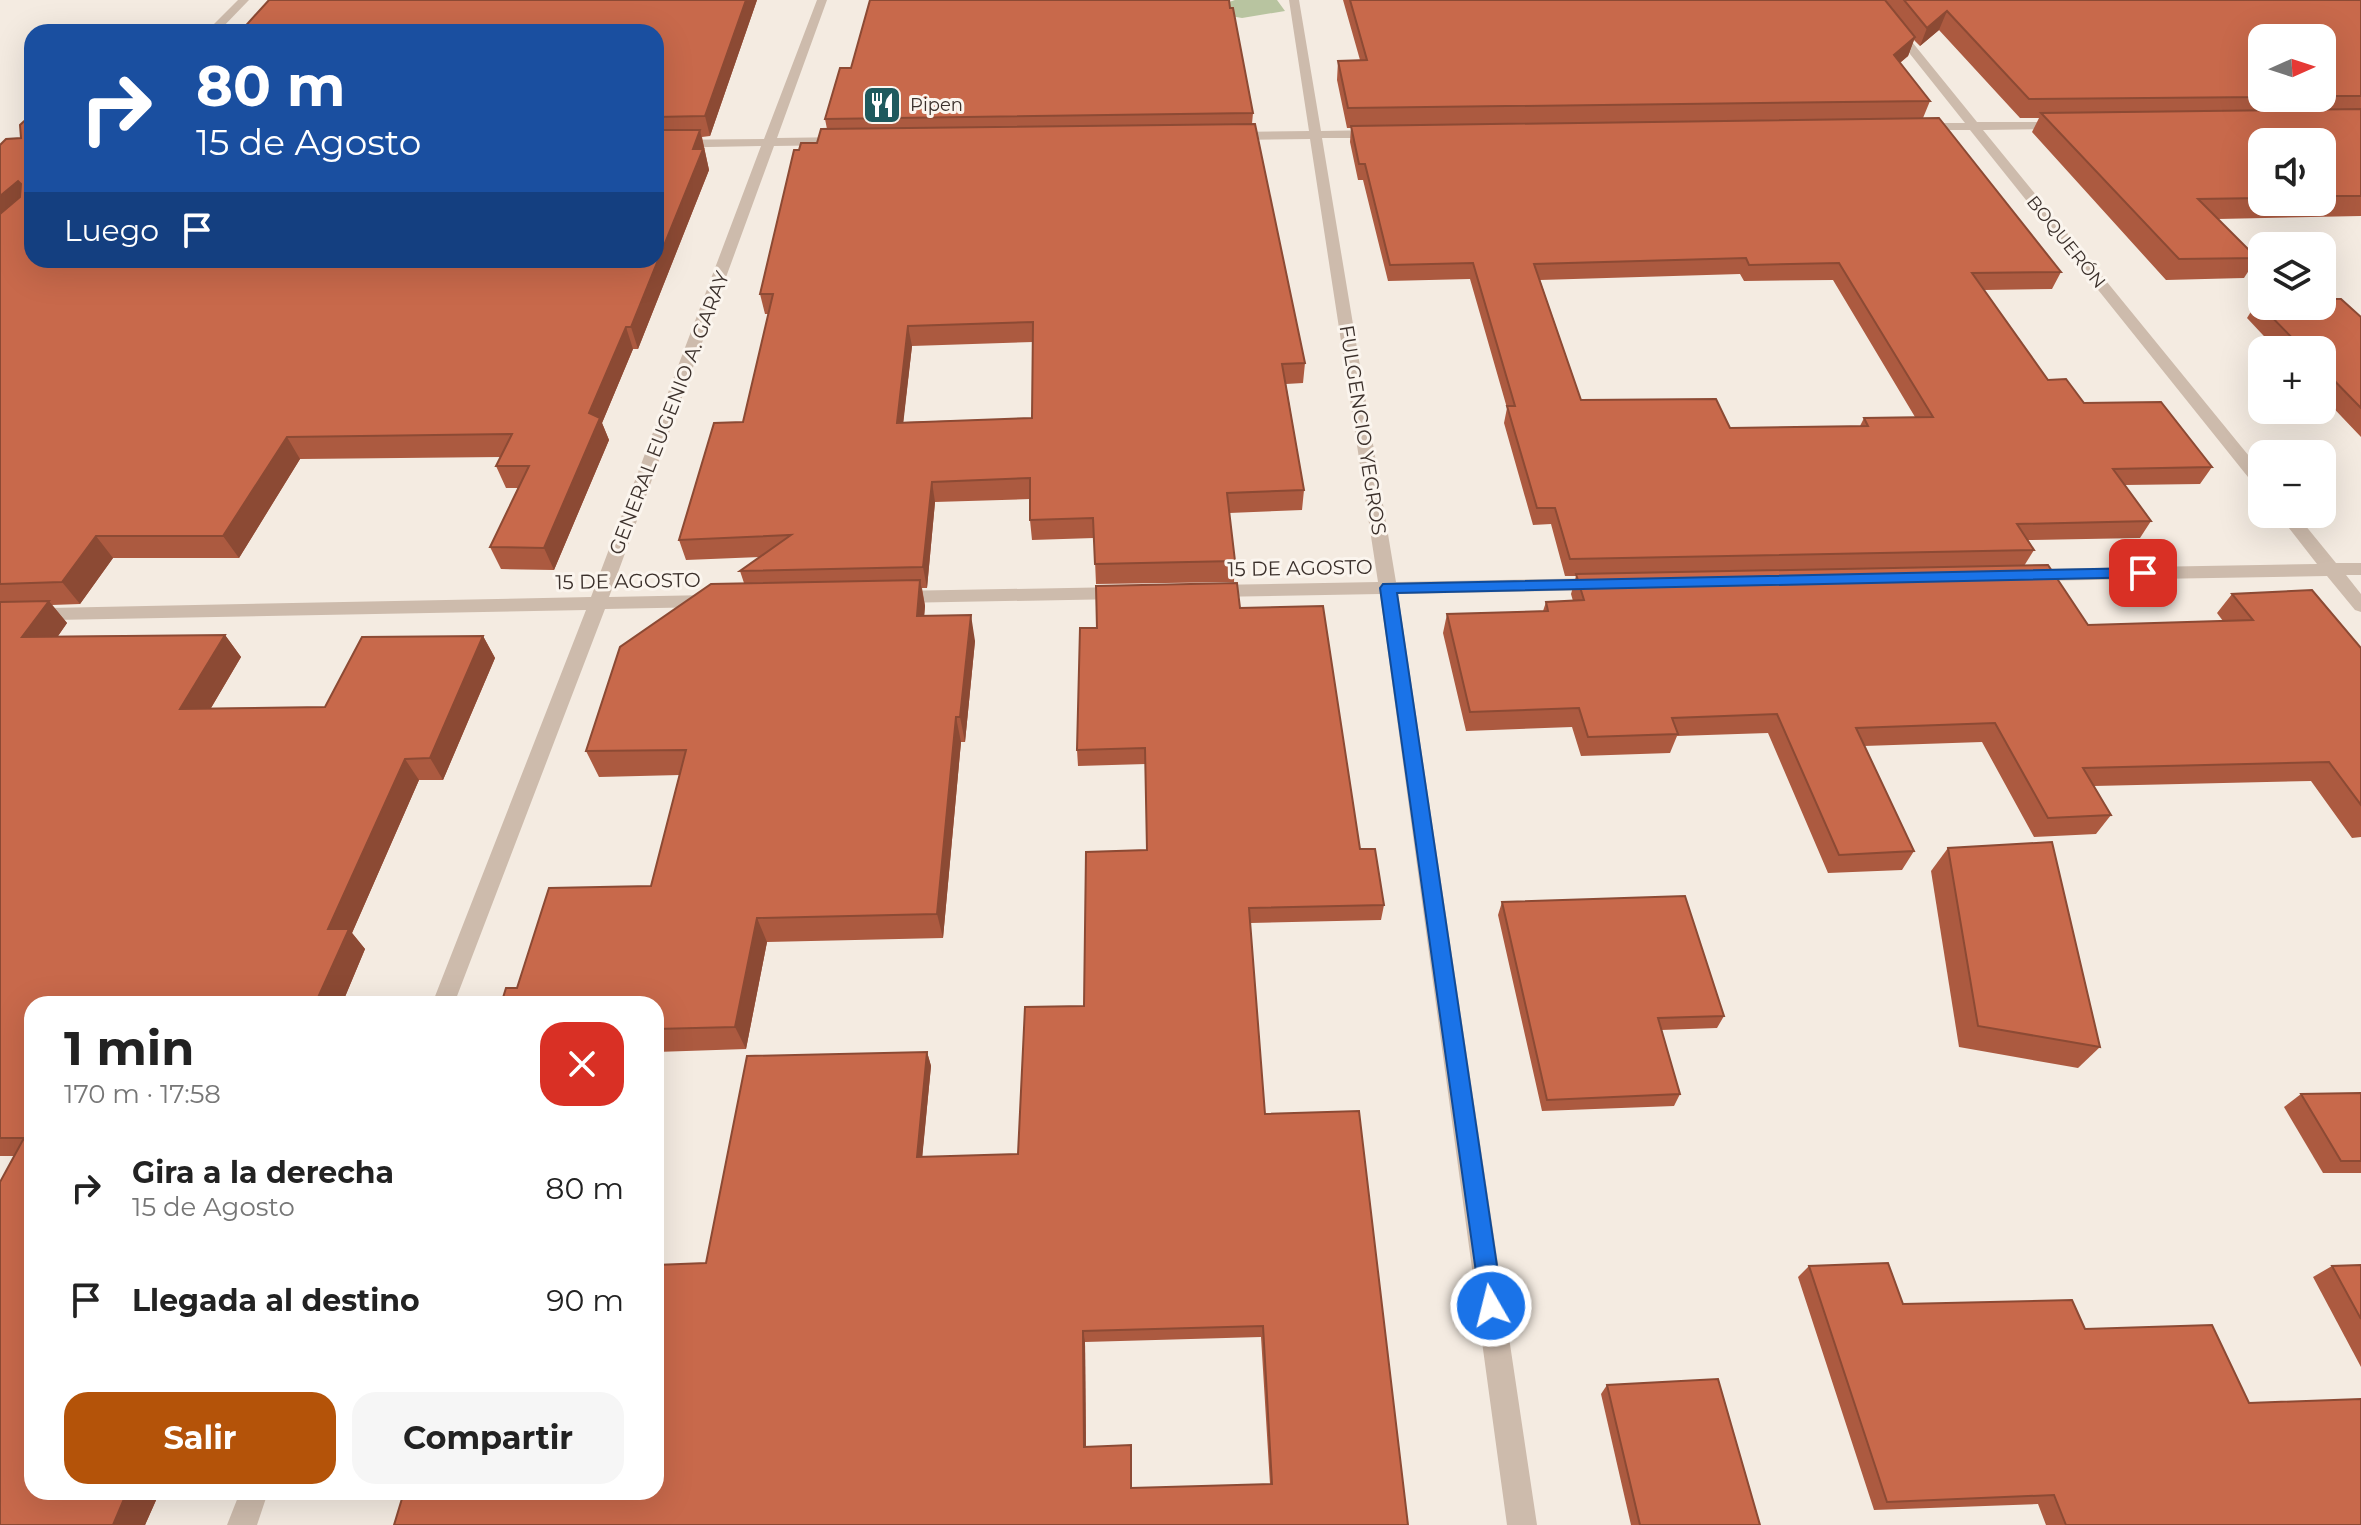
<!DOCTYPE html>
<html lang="es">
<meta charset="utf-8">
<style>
body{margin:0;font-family:Montserrat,sans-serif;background:#f6f6f6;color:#222;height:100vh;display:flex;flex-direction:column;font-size:30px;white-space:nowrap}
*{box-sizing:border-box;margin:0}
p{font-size:26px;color:#767676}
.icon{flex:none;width:44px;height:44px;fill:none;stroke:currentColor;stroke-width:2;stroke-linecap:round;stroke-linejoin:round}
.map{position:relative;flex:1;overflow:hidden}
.panel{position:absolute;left:24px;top:996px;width:640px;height:504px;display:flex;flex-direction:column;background:#fff;border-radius:24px;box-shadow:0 8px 32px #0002}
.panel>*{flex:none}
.top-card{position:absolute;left:24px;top:24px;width:640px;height:244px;border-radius:24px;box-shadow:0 8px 32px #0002;background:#1a4fa0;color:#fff;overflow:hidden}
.needle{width:52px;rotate:87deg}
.buttons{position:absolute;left:2248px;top:24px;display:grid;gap:16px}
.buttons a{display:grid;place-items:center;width:88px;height:88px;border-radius:16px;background:#fff;box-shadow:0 8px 32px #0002;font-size:40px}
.pin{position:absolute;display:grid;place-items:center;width:68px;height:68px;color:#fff;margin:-34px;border-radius:16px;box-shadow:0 4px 12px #0006}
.me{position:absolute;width:88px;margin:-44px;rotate:352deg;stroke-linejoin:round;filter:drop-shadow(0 0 6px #0008)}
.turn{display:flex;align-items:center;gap:28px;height:168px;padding:0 40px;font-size:36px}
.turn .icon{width:104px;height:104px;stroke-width:2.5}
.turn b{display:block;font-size:56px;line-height:68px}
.then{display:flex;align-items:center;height:76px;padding:0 40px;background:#0003;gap:16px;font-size:30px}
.round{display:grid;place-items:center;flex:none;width:84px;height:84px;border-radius:24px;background:#f6f6f6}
.headline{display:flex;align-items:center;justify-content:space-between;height:136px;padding:0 40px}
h1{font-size:48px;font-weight:700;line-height:60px}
.cta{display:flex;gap:16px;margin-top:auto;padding:16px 40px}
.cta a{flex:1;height:92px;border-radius:24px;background:#b45309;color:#fff;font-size:32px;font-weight:700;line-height:92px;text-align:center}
.cta a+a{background:#f6f6f6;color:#222}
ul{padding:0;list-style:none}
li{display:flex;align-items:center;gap:24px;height:112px;padding:0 40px}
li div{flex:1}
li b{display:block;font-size:30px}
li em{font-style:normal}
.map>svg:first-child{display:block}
</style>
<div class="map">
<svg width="2361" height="1525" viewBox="0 0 2361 1525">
<rect width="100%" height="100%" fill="#f4ebe1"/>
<path fill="#b8c4a0" d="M1139,0L1214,7L1235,0H1277L1285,11L1242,18Z"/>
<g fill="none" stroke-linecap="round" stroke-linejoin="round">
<g fill="#cdbbac" fill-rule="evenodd">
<path d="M238,0H249L218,32H206Z"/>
<path d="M817,0H827L777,138L845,137L851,141L845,145L774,146L609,597L709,595L718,601L709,607L605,609L454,1004H432L586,610L0,621V609L591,597L761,146L656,148V140L764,139Z"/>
<path d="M1289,0H1299L1321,131L1377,130L1383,134L1377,138H1322L1396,582L1601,578L1610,584L1601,590L1398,594L1537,1525H1507L1380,594L1213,597L1204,591L1213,585L1378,582L1310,139L1233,140L1227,136L1233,132L1309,131Z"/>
<path d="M1867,0H1878L1977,122H2065L2067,125L2061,129L1983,130L2262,472V488L2256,487L1970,130H1917V124L1921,123H1965Z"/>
<path d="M2278,514H2296L2336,563H2361V575H2346L2361,594V612L2355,610L2327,576L2029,581L2020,575L2029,569L2317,564Z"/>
<path d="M1121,587L1130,593L1121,599L897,603L888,597L897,591Z"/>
<path d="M240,1492H268L257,1525H227Z"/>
</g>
</g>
<g fill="#ac5a40" fill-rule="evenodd">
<path d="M757,0L710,136L702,137L709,170L638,349H633L602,423L609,440L554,570L501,569L490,547L518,488H506L496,466L501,457L300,459L239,558H113L80,604L52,605L67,623L58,636L225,635L241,657L211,708L325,707L483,636L495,658L443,780H419L352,933L365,949L342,1004H32V1492H145V1493L157,1498L145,1525H0L14,1156H0V145L656,260V32Z"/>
<path d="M1343,0H2361V216L2218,219L2257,258L2244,278L2166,280L2032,132L2039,118H2020L1939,30L1920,46L1914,40L1908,56L1900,63L1930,101L1923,118L2061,272L2052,289L1983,290L2048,380L2084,403L2212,467L2200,484L2125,485L2151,521L2140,538L2028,540L2034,550L2024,566L2088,625L2223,621L2217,613L2232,594L2361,648V837L2352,838L2311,781L2094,786L2111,815L2096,834L2034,837L1982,742L1864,746L1914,851L1902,870L1828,873L1768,733L1677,736L1670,753L1581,756L1572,727L1466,731L1443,633L1447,614L1543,611L1546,602L1573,601L1571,594L1576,576H1565L1551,524L1533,525L1504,423L1507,408L1470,279L1388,281L1363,180H1358L1350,142L1351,128H1347L1337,80L1338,61L1360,60ZM2262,38H2322V98H2262ZM2262,142H2322V202H2262ZM1740,274L1744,281L1833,280L1915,417L1864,418L1860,426L1730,428L1581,400L1540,280Z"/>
<path d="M851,68L1253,113L1252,124L1305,363L1303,383L1286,384L1304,490L1302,510L1229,513L1235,561L1234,582L1096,584L1094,538L1032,540L1030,520V499L935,502L927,588H922L925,606L924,616L975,641L965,742H961L943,938L767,942L746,1049L656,1052V1004L517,988L651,886L680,775L599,777L586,751L744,583L740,571L760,557L686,560L679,540L743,422L769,314H765L760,294L799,150L817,143L827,129L825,119ZM1033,342L1032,418L903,422L912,346Z"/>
<path d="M2257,302L2361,317V437L2322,396V350H2277L2247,318Z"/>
<path d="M1240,608L1360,849L1384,905L1381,920L1250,923L1265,1114L1408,1525L656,1492L706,1263L927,1052L931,1066L922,1157L1018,1154L1084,1006L1147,850L1146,764L1078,766L1077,750L1097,628ZM1261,1337L1270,1484L1132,1488V1455L1086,1446L1085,1342Z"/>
<path d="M1948,848L2100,1047L2078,1068L1959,1047L1931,871Z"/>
<path d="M1502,902L1724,1016L1717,1028L1661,1030L1680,1094L1674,1106L1542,1111L1498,915Z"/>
<path d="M2361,1093V1173H2323L2284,1107L2301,1094Z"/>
<path d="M2361,1265V1367L2313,1277L2332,1266Z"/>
<path d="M1809,1266L1903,1304L2085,1329L2249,1403L2361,1525H2046L2038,1504L1874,1510L1798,1277Z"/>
<path d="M1607,1385L1760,1525H1631L1601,1394Z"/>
</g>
<g fill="#8c4a34">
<path d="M746,0H757L710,136L705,116Z"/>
<path d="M1947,11L1939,30L1920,46L1927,28Z"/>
<path d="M1915,37L1908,56L1886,74L1894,55Z"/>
<path d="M700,130L709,170L638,349L631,327Z"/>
<path d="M18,181L32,202L0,228V196Z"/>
<path d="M908,326L912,346L901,443L897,423Z"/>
<path d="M626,327L633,349L602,423L609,440L554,570L544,548L589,413Z"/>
<path d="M287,437L300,459L239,558L223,536Z"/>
<path d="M932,482L935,502L927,588L923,567Z"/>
<path d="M96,536L113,558L80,604L62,582Z"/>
<path d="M920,580L925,606L922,642L917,616Z"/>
<path d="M49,601L67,623L42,659L22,637Z"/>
<path d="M971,615L975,641L965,742L960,717Z"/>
<path d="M225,635L241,657L198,730L180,709Z"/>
<path d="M483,636L495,658L443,780L430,758Z"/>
<path d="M956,717L961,742L943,938L937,914Z"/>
<path d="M405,759L419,780L352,933L365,949L342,1004H318L316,1002L328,929Z"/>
<path d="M757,918L767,942L746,1049L735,1027Z"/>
<path d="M927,1052L931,1066L921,1170L917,1157Z"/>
<path d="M1083,1331L1085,1342L1086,1456L1084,1447Z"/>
<path d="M127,1492H145V1493L157,1498L145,1525H113Z"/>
</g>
<g fill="#c8694b" stroke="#8c4a34" stroke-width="2" fill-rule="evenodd">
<path d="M269,0H746L705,116L656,117V32H240Z"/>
<path d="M870,0H1229L1230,8H1233L1253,113L825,119L840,68H851Z"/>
<path d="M1350,0H1885L1915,37L1894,55L1930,101L1348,108L1338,61L1367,60Z"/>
<path d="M1904,0H2361V96H2322V38H2262V97L2029,99L1947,11L1927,28Z"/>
<path d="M2361,109V196H2322V142H2262V198L2198,199L2257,258L2179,259L2041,113Z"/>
<path d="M32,114V260H656V130H700L693,149H703L631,327H626L589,413L600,418L544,548L490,547L529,466H496L512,434L287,437L223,536H96L62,582L0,584V214L20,197L21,184L18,181L0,196V145L6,139L21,138L20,125Z"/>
<path d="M1939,118L2061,272L1972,273L2048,380L2066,379L2084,403L2161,402L2212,467L2113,469L2151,521L2017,524L2034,550L1570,559L1555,508H1537L1507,406H1515L1473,263L1390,265L1365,164H1359L1351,126ZM1746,258L1749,265L1839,263L1933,417L1864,418L1868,426L1730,428L1716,399L1581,400L1534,264Z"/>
<path d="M1255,124L1305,363L1282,364L1304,490L1227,493L1235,561L1095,564L1093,518L1030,520V478L932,482L923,567L740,571L791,535L679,540L714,423L743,422L773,294H760L794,150H799L801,143H817L821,129ZM1033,322L1032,418L897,423L908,326Z"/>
<path d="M2322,299H2341L2361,317V408L2322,368V350H2304L2257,302H2262V306H2322Z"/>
<path d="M2048,565L2088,625L2253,620L2232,594L2312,590L2361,648V805L2329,762L2083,768L2111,815L2048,818L1995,723L1856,728L1914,851L1839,855L1777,714L1672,718L1678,734L1588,737L1579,708L1470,712L1447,614L1548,611L1546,602L1584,600L1576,574Z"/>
<path d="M920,580L917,616L971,615L960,717H956L937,914L757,918L735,1027L656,1029V1004H501L506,988H517L549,888L651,886L686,750L586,751L620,647L711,584Z"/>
<path d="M1237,583L1240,608L1323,606L1360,849H1375L1384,905L1249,908L1265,1114L1359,1111L1408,1525H394L404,1492H656V1265L706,1263L747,1056L927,1052L917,1157L1018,1154L1025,1007L1084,1006L1086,852L1147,850L1145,748L1077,750L1080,628H1097L1096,586ZM1263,1326L1272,1484L1131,1488V1445L1084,1447L1083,1331Z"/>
<path d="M49,601L22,637L225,635L180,709L325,707L362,637L483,636L430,758L405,759L328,929H349L316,1002H286L285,1004H32V1492H127L113,1525H0V1182L24,1138H0V602Z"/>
<path d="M2052,842L2100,1047L1978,1026L1948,848Z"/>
<path d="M1685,896L1724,1016L1658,1018L1680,1094L1547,1100L1502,902Z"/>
<path d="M2361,1093V1161H2341L2301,1094Z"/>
<path d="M1888,1263L1903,1304L2072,1300L2085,1329L2212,1325L2249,1403L2361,1399V1525H2066L2054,1495L1887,1502L1809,1266Z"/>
<path d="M2361,1265V1319L2332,1266Z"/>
<path d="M1718,1379L1760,1525H1640L1607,1385Z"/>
</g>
<path fill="#1a73e8" stroke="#114b97" stroke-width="2" d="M2143,568L2151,573L2149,577L1397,593L1503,1306L1499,1315L1491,1318L1482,1315L1380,588L1383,584Z"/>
<defs>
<symbol id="restaurant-square" viewBox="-11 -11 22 22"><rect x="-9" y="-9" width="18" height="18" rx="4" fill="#1f5a5e" stroke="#fbf5ee"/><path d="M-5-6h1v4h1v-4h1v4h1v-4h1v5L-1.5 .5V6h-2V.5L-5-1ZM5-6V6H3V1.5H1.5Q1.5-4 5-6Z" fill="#fff"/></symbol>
</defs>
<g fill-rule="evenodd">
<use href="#restaurant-square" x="860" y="83" width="44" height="44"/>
</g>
<g text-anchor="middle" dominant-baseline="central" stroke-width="6" stroke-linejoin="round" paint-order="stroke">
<g font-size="18" fill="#3b302b" stroke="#fbf5ee" text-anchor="start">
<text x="910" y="105">Pipen</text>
</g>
<g font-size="18" fill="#3b302b" stroke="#fbf5ee">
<text transform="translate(2066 242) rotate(51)">BOQUERÓN</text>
</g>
<g font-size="20" fill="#3b302b" stroke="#fbf5ee">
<text transform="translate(669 413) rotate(-69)">GENERAL EUGENIO A. GARAY</text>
<text transform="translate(1363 430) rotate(81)">FULGENCIO YEGROS</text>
<text transform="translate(1300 568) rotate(-1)">15 DE AGOSTO</text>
<text transform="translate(628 581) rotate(-1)">15 DE AGOSTO</text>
</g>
</g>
</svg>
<div class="buttons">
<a><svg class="needle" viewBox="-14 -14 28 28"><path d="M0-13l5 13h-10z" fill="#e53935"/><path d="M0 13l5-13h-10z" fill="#767676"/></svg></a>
<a><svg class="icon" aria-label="sound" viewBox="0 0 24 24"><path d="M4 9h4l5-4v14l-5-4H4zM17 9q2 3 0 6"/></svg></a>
<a><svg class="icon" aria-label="layers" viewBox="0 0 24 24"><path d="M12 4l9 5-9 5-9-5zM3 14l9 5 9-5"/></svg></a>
<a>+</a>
<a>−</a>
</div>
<div class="pin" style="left:2143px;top:573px;background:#d93025"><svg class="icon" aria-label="arrive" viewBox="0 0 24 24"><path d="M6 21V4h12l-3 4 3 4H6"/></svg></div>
<svg class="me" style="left:1491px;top:1306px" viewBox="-20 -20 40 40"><circle r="17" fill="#1a73e8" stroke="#fff" stroke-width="3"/><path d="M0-11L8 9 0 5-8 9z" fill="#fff"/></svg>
<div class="top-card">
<div class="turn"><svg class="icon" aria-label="right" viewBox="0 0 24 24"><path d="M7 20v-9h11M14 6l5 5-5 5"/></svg><div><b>80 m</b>15 de Agosto</div></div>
<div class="then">Luego<svg class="icon" aria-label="arrive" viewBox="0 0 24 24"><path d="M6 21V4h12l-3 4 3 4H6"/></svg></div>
</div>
<section class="panel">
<div class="headline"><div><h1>1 min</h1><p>170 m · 17:58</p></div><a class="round" style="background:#d93025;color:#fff"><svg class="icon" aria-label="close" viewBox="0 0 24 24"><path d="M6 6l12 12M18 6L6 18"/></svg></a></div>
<ul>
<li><svg class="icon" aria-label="right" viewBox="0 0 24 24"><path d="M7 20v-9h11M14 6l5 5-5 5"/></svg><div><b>Gira a la derecha</b><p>15 de Agosto</p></div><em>80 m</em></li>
<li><svg class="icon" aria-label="arrive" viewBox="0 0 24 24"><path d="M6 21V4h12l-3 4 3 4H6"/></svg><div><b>Llegada al destino</b></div><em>90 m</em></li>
</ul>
<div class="cta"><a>Salir</a><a>Compartir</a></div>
</section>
</div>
